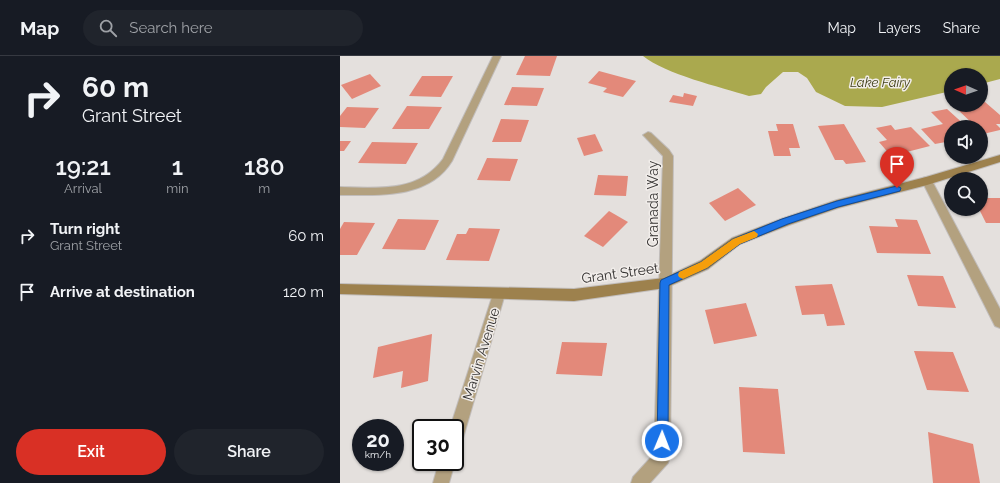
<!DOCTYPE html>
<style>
body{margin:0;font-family:Raleway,sans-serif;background:#20242c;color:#f1f3f6;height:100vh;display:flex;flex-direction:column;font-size:15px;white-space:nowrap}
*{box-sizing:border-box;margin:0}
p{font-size:13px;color:#9ea1a6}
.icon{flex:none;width:22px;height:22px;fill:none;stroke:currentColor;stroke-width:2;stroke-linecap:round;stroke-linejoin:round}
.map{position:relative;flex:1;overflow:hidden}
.side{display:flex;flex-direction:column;background:#171b24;width:340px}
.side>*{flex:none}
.hud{background:#171b24;color:#f1f3f6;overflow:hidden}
.needle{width:26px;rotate:272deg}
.buttons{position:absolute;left:604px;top:12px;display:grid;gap:8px}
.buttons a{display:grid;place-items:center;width:44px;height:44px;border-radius:50%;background:#171b24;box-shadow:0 1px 3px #0004;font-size:20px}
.speed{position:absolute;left:12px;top:363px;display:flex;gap:8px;font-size:20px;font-weight:700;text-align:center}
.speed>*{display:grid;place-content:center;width:52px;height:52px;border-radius:50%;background:#171b24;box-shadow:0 1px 3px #0004;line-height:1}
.speed small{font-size:10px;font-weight:400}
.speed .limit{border:2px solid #111;border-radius:6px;background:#fff;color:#111}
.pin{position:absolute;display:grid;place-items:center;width:34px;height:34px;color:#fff;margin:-41px -17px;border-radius:50% 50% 50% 0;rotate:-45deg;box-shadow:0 0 4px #0007}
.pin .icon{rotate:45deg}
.me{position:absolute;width:44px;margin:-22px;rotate:1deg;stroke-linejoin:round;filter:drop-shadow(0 0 3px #0008)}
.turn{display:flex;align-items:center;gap:14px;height:84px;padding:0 16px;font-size:18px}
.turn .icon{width:52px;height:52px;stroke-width:2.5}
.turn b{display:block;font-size:28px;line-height:34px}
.eta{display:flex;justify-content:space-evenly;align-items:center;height:68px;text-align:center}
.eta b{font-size:24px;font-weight:600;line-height:28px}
.action{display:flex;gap:8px;margin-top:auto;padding:8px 16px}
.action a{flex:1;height:46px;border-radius:24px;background:#d93025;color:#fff;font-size:16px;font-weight:600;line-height:46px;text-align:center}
.action a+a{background:#20242c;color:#f1f3f6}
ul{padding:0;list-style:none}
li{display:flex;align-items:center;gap:12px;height:56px;padding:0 16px}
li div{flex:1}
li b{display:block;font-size:15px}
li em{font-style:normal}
header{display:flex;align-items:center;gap:24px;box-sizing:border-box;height:56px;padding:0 20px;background:#171b24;border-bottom:1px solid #363941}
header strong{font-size:19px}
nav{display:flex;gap:22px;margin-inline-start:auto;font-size:14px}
.search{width:280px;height:36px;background:#20242c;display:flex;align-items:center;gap:10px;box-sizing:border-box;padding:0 14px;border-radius:22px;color:#9ea1a6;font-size:15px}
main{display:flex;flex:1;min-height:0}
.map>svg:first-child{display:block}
</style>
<header>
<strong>Map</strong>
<div class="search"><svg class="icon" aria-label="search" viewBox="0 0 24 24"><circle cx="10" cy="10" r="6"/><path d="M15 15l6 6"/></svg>Search here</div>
<nav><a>Map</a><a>Layers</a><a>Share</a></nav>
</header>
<main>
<section class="side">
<div class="hud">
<div class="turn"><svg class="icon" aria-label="right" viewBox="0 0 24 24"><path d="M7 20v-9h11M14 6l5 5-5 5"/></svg><div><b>60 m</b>Grant Street</div></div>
</div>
<div class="eta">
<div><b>19:21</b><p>Arrival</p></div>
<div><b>1</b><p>min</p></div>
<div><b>180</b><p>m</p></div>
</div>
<ul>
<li><svg class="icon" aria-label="right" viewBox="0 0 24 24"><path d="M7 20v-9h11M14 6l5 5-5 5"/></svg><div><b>Turn right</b><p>Grant Street</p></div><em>60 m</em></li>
<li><svg class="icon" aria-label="arrive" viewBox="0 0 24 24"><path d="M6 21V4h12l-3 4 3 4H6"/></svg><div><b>Arrive at destination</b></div><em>120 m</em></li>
</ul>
<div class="action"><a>Exit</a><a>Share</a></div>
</section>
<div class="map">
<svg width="660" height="427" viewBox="0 0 660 427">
<rect width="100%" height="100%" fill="#e4e0dd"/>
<path fill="#aaa94e" d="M303,0H660V23L641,28V19H611V35L542,51L505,50L476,36L467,22L458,16H443L426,31L421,38L409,40C380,31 325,18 303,0Z"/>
<g fill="#e3897a">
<path d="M185,0H217L210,20L176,19Z"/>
<path d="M259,15L296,25L283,41L263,36L267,32L248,27Z"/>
<path d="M30,18L41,30L12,43L1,29Z"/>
<path d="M82,20H113L101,41L69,40Z"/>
<path d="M172,31L204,32L197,50L164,49Z"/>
<path d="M344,37L357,40L353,50L329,46L333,39L343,41Z"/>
<path d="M645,46L660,59V68H656L660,72V74L643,78L641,76V71H636L615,51L641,49V47Z"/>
<path d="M67,50L102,51L89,73H52Z"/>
<path d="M7,51L39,52L25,72L0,71V60Z"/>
<path d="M607,53L627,71H611V85L595,88L581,73L603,68L591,56Z"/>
<path d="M161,63L189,64L181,86H152Z"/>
<path d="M436,68H453L460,92H449L451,100H434L428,75H438Z"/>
<path d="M504,68L526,106L506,108L503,104H495L478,70Z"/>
<path d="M551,69L555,74L571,71L590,90L551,100L539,86L547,84L536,72Z"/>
<path d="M255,78L263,95L244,100L237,82Z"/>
<path d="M0,85H11L4,95H0Z"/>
<path d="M32,86L78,87L66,108L18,107Z"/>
<path d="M147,102L178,103L170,125L137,124Z"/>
<path d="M258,119L288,120L286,140L254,139Z"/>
<path d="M398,132L416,149L385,165L369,147Z"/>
<path d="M641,142H660V167H646L639,153H641Z"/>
<path d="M269,155L288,166L263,191L244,180Z"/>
<path d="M58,163L99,164L85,194L42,193Z"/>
<path d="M555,163L577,164L591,198L537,197L529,170L558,171Z"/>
<path d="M4,166L35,167L17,199H0V173Z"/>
<path d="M129,172L160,173L149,205L106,204L117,178H126Z"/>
<path d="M567,219L603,220L616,252L578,250Z"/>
<path d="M492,228L505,269L487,270L484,258L462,259L455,230Z"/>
<path d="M406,247L417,280L374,288L365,254Z"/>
<path d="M92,278L88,325L61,332L63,315L33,322L38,291Z"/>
<path d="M222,286L267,287L262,320L216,318Z"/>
<path d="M574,295L613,296L629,336L587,334Z"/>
<path d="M399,331L438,333L445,398L403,396Z"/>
<path d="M588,376L633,388L640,427H593Z"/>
</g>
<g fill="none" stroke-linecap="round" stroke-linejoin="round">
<defs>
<g id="street">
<path d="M153,0H161L112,105C89,143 39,139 0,139V131C37,132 78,137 103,103Z"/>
<path d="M308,76L311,77L329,94L333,100L330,401L328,407L310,427H291L293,421L314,398L323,100L305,81L303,79Z"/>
<path d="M587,121L591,122L592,125L660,253V272L655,270L582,125L583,122Z"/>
<path d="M159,232L163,234L165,238L123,382L120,387L115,390V372H110L153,238L155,234Z"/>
<path d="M99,406H115L109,427H93Z"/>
</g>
<path id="secondary" d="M660,99V106L587,129L498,152L449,169L400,188L368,213L325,232L234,245L0,238V228L234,233L324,222L360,205L392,182L441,163L497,144L586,121Z"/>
</defs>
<use href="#street" stroke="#c1bdbb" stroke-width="2"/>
<use href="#secondary" stroke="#c1bdbb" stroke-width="2"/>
<use href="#street" fill="#b3a17f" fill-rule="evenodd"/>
<use href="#secondary" fill="#9d814d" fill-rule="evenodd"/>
</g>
<path fill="#1a73e8" stroke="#114b97" d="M557,130L561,132L560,135L498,151L448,168L400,188L367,212L329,229L328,385L327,389L322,391L318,389L317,385L320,227L321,224L361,206L393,183L442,163L497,145Z"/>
<path fill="#f59e0b" d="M414,175L418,178L417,181L400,188L367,212L343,223L339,221L338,219L339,216L361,206L393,183Z"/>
<g text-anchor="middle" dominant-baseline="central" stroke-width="3" stroke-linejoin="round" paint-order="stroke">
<g font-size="13" font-style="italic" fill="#3f3f18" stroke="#f1edea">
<text x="540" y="26">Lake Fairy</text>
</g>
<g font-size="14" fill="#343231" stroke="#f1edea">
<text transform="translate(313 148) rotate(-90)">Granada Way</text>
<text transform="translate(280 217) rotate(-8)">Grant Street</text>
<text transform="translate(141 298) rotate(-73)">Marvin Avenue</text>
</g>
</g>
</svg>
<div class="buttons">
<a><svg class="needle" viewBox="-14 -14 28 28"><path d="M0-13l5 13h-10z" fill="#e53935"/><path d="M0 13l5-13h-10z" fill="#9ea1a6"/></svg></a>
<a><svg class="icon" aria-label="sound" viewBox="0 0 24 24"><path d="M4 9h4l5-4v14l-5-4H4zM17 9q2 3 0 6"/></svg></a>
<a><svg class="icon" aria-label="search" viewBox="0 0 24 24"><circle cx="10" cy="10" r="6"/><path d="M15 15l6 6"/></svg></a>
</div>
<div class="speed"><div>20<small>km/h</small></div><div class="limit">30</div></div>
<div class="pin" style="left:557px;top:132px;background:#d93025"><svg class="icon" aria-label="arrive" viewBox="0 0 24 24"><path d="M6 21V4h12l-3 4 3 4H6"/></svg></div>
<svg class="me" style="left:322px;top:385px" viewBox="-20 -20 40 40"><circle r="17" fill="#1a73e8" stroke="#fff" stroke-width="3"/><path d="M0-11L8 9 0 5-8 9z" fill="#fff"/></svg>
</div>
</main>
